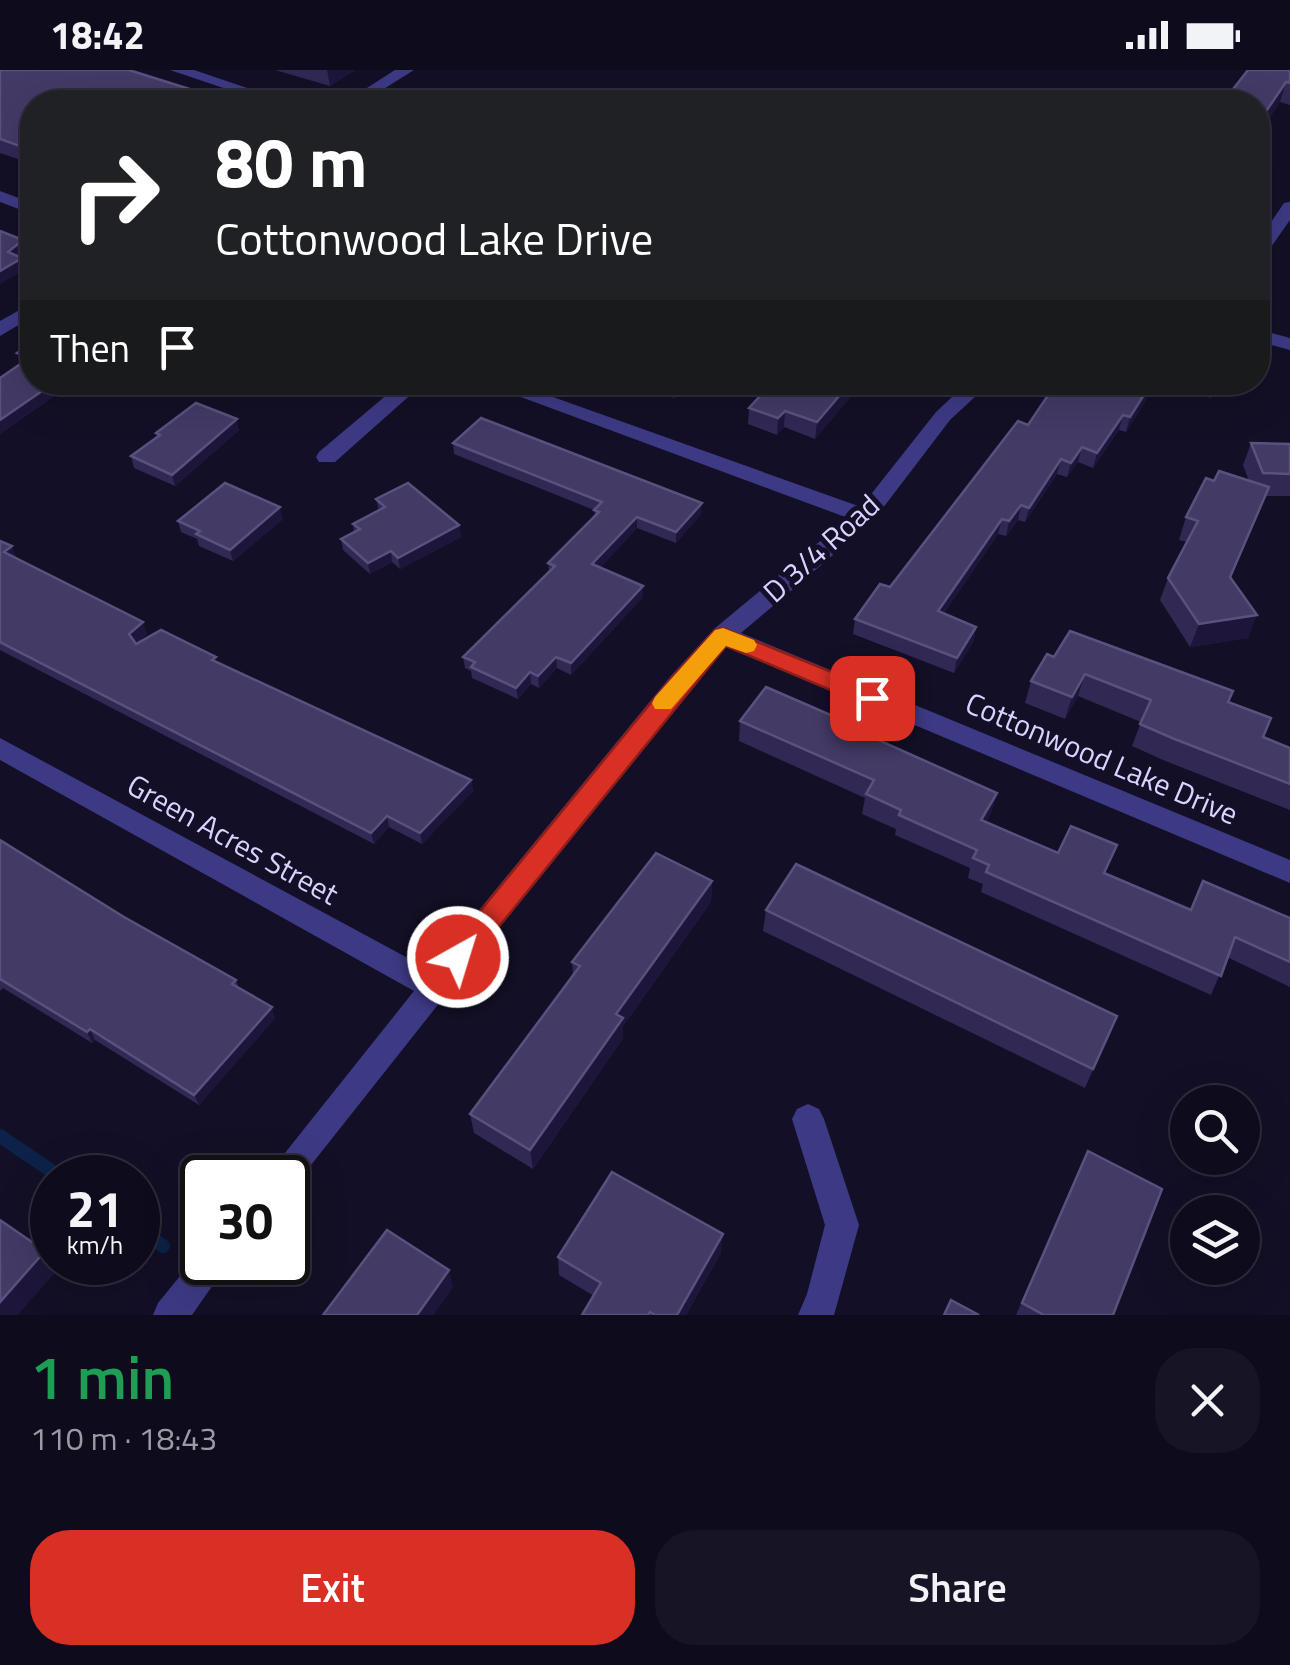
<!DOCTYPE html>
<meta charset="utf-8">
<style>
body{margin:0;font-family:"Titillium Web",sans-serif;background:#171425;color:#f1f3f6;height:100vh;display:flex;flex-direction:column;font-size:38px;white-space:nowrap}
*{box-sizing:border-box;margin:0}
p{font-size:32px;color:#9b9ba3}
.icon{flex:none;width:55px;height:55px;fill:none;stroke:currentColor;stroke-width:2;stroke-linecap:round;stroke-linejoin:round}
.map{position:relative;height:1245px;overflow:hidden}
.drawer{display:flex;flex-direction:column;background:#0e0b1c;flex:1}
.drawer>*{flex:none}
.hud{position:absolute;left:20px;top:20px;width:1250px;height:305px;border-radius:40px;box-shadow:0 10px 40px #0002,0 0 0 2px #2e2b3b;background:#202124;color:#fff;overflow:hidden}
.buttons{position:absolute;left:1170px;top:1015px;display:grid;gap:20px}
.buttons a{display:grid;place-items:center;width:90px;height:90px;border-radius:50%;background:#0e0b1c;box-shadow:0 10px 40px #0002,0 0 0 2px #2e2b3b;font-size:50px}
.speed{position:absolute;left:30px;top:1085px;display:flex;gap:20px;font-size:50px;font-weight:700;text-align:center}
.speed>*{display:grid;place-content:center;width:130px;height:130px;border-radius:50%;background:#0e0b1c;box-shadow:0 10px 40px #0002,0 0 0 2px #2e2b3b;line-height:1}
.speed small{font-size:25px;font-weight:400}
.speed .limit{border:5px solid #111;border-radius:15px;background:#fff;color:#111}
.pin{position:absolute;display:grid;place-items:center;width:85px;height:85px;color:#fff;margin:-42px;border-radius:20px;box-shadow:0 5px 15px #0006}
.me{position:absolute;width:110px;margin:-55px;rotate:39deg;stroke-linejoin:round;filter:drop-shadow(0 0 8px #0008)}
.turn{display:flex;align-items:center;gap:35px;height:210px;padding:0 30px;font-size:45px}
.turn .icon{width:130px;height:130px;stroke-width:2.5}
.turn b{display:block;font-size:70px;line-height:85px}
.then{display:flex;align-items:center;height:95px;padding:0 30px;background:#0003;gap:20px;font-size:38px}
.round{display:grid;place-items:center;flex:none;width:105px;height:105px;border-radius:40px;background:#171425}
.overview{display:flex;align-items:center;justify-content:space-between;height:170px;padding:0 30px}
h1{font-size:60px;font-weight:600;line-height:75px;color:#1e9e55}
.action{display:flex;gap:20px;margin-top:auto;padding:20px 30px}
.action a{flex:1;height:115px;border-radius:40px;background:#d93025;color:#fff;font-size:40px;font-weight:600;line-height:115px;text-align:center}
.action a+a{background:#171425;color:#f1f3f6}
.status{display:flex;justify-content:space-between;align-items:center;height:70px;padding:0 50px;background:#0e0b1c;direction:ltr}
.status svg{height:28px;fill:currentColor}
.map>svg:first-child{display:block}
</style>
<div class="status"><b>18:42</b><svg viewBox="0 0 49 12"><path d="M0 12V9h3v3zM5 12V6h3v6zM10 12V3h3v9zM15 12V0h3v12zM26 1h20v11H26zM47 4h2v5h-2z"/></svg></div>
<div class="map">
<svg width="1290" height="1245" viewBox="0 0 1290 1245">
<rect width="100%" height="100%" fill="#130f26"/>
<g fill="none" stroke-linecap="round" stroke-linejoin="round">
<g stroke="#0c2248" stroke-width="14">
<path d="M0,1066L62,1108"/>
<path d="M138,1159L163,1176"/>
</g>
<g fill="#3d3a85" fill-rule="evenodd">
<path d="M170,0H194L288,32H265Z"/>
<path d="M395,0H414L363,32H345Z"/>
<path d="M0,121L32,133V144L0,132Z"/>
<path d="M1290,132V150L1264,187L1258,188V171L1284,133Z"/>
<path d="M32,233V247L0,266V251Z"/>
<path d="M1258,259L1290,268V280L1258,271Z"/>
<path d="M402,312H425L335,392H319L316,387L319,382Z"/>
<path d="M480,312H511L861,437L936,342L968,312H991L950,350L873,451L741,563L1290,790V813L727,576L688,619L292,1119L288,1121V1108H265L414,921L0,690V668L430,900L670,607L714,559L848,448Z"/>
<path d="M808,1034L819,1039L824,1049L859,1155L834,1245H798L807,1224L825,1155L792,1049L797,1039Z"/>
<path d="M202,1179V1192H229L192,1245H153L158,1233Z"/>
</g>
</g>
<g fill="#312854">
<path d="M0,0L32,32V98L30,93L0,83Z"/>
<path d="M275,0H355L330,16Z"/>
<path d="M1290,0V35L1280,32L1258,65V32Z"/>
<path d="M32,273V312H74L0,364V308L21,294L17,283Z"/>
<path d="M77,312H101L92,319Z"/>
<path d="M273,312H314L300,323Z"/>
<path d="M632,312H689L674,328Z"/>
<path d="M737,312H863L815,369L784,357L777,365L748,354L749,338L764,322Z"/>
<path d="M1164,312H1220L1211,328Z"/>
<path d="M1149,317L1145,332L1126,362L1119,360L1093,398L1078,392L1067,407L1057,404L1025,452L1018,450L1006,466L998,464L944,543L976,557L973,572L954,603L853,564L855,549L890,517L1028,355L1080,319Z"/>
<path d="M239,360L175,416L134,398L131,386L157,367L156,363Z"/>
<path d="M453,373L701,444L676,473L637,458L600,498L643,527L571,605L557,598L539,618L531,614L518,629L472,608L471,601L465,598L463,587L549,502L548,493L595,446L594,440L454,384Z"/>
<path d="M1251,373L1290,374V426H1266L1231,508L1248,568L1190,577L1160,530L1168,508L1187,472L1179,470L1186,447L1214,411H1249L1243,395Z"/>
<path d="M376,429L459,455L461,467L400,499L392,492L370,504L343,480L341,469L354,462L353,454L379,441Z"/>
<path d="M283,449L233,491L199,476L197,469L181,462L178,451Z"/>
<path d="M0,471L16,487L15,488L147,564L135,574L218,593L471,710L473,721L422,774L389,757L374,774L0,580Z"/>
<path d="M1054,587L1228,633L1263,667L1290,678V740L1163,690L1132,676L1141,652L1078,626L1065,649L1025,633L1031,611Z"/>
<path d="M840,649V653L997,723L991,743L986,752L1190,839L1203,811L1290,848V917L1227,887L1211,925L981,822L983,814L968,808L970,798L895,765L896,759L862,744L865,728L739,671L740,651Z"/>
<path d="M0,770L124,847L236,910L239,918L275,948L199,1035L95,970L92,973L3,918L0,921Z"/>
<path d="M712,811L711,832L623,956V968L533,1099L474,1063L470,1044L573,906L572,892Z"/>
<path d="M766,840L1117,946L1085,1018L763,861Z"/>
<path d="M1088,1081L1113,1245H1016Z"/>
<path d="M721,1183L686,1245H582L594,1226L559,1205L558,1187Z"/>
</g>
<g fill="#1d163a">
<path d="M327,0H355L330,16Z"/>
<path d="M1286,12L1280,32L1258,65V53Z"/>
<path d="M23,170L27,180L11,193L8,182Z"/>
<path d="M22,188L26,199L0,214V201Z"/>
<path d="M55,312H74L0,364V350Z"/>
<path d="M90,312H101L92,319Z"/>
<path d="M298,312H314L300,323Z"/>
<path d="M674,312H689L674,328Z"/>
<path d="M851,312H863L815,369L817,352Z"/>
<path d="M1216,312H1220L1211,328Z"/>
<path d="M1149,317L1145,332L1126,362L1130,347Z"/>
<path d="M785,341L784,357L777,365L778,348Z"/>
<path d="M1123,345L1119,360L1093,398L1097,383Z"/>
<path d="M237,349L239,360L175,416L172,405Z"/>
<path d="M1082,377L1078,392L1067,407L1071,393Z"/>
<path d="M1061,389L1057,404L1025,452L1029,438Z"/>
<path d="M702,433L701,444L676,473V462Z"/>
<path d="M1021,435L1018,450L1006,466L1009,451Z"/>
<path d="M280,437L283,449L233,491L230,480Z"/>
<path d="M637,447V458L593,506L592,494Z"/>
<path d="M1002,449L998,464L935,556L938,541Z"/>
<path d="M459,455L461,467L400,499L398,488Z"/>
<path d="M12,476L16,487L8,494L4,482Z"/>
<path d="M391,481L392,492L370,504L368,493Z"/>
<path d="M643,516V527L571,605V593Z"/>
<path d="M1257,545L1248,568L1190,577L1199,554Z"/>
<path d="M143,552L147,564L133,575L129,564Z"/>
<path d="M976,557L973,572L954,603L957,588Z"/>
<path d="M556,587L557,598L539,618L538,606Z"/>
<path d="M530,602L531,614L518,629L516,618Z"/>
<path d="M1085,604L1078,626L1065,649L1072,627Z"/>
<path d="M471,710L473,721L422,774L420,763Z"/>
<path d="M997,723L991,743L976,770L981,750Z"/>
<path d="M387,746L389,757L374,774L371,763Z"/>
<path d="M712,811L711,832L623,956V968L533,1099L530,1080L616,944Z"/>
<path d="M272,937L275,948L199,1035L194,1025Z"/>
<path d="M90,959L95,970L92,973L87,962Z"/>
<path d="M723,1164L721,1183L686,1245H677Z"/>
<path d="M45,1181L58,1199L18,1245H0V1232Z"/>
<path d="M449,1200L453,1217L434,1245H417Z"/>
</g>
<g fill="#433a66" stroke="#5a527e" stroke-width="2.5">
<path d="M0,0H129L231,32H32V84L27,82L31,80L0,69Z"/>
<path d="M1248,0H1290V13L1286,12L1258,53V32H1223Z"/>
<path d="M0,161L23,170L8,182L22,188L0,201Z"/>
<path d="M32,273V312H55L0,350V308L29,288L17,283Z"/>
<path d="M773,312H851L817,352L785,341L778,348L749,338Z"/>
<path d="M1057,312L1080,319L1084,312H1135L1149,317L1130,347L1123,345L1097,383L1082,377L1071,393L1061,389L1029,438L1021,435L1009,451L1002,449L938,541L976,557L957,588L855,549L880,514L890,517L1018,351L1028,355Z"/>
<path d="M196,333L237,349L172,405L131,386L160,365L156,363Z"/>
<path d="M481,348L702,433L676,462L637,447L592,494L643,516L571,593L556,587L538,606L530,602L516,618L471,597L475,592L463,587L555,496L548,493L599,442L594,440L602,432L453,373Z"/>
<path d="M1251,373L1290,374V404L1263,403Z"/>
<path d="M1219,401L1269,417L1230,507L1257,545L1199,554L1168,508L1198,451L1186,447L1206,408L1214,411Z"/>
<path d="M225,413L280,437L230,480L196,464L200,461L178,451Z"/>
<path d="M408,413L459,455L398,488L391,481L368,493L341,469L360,459L353,454L385,437L376,429Z"/>
<path d="M0,471L12,476L4,482L143,552L129,564L136,574L161,560L216,587L212,590L471,710L420,763L387,746L371,763L0,572Z"/>
<path d="M1070,561L1233,621L1228,632L1271,648L1263,667L1290,678V714L1172,668L1140,654L1151,630L1085,604L1072,627L1031,611L1047,584L1054,587Z"/>
<path d="M766,617L840,649L838,652L997,723L981,750L1058,783L1071,756L1117,775L1104,803L1191,840L1203,811L1290,848V892L1235,867L1221,906L986,802L989,795L973,788L977,780L899,745L901,740L866,724L874,710L740,651Z"/>
<path d="M0,770L124,847L236,910L232,914L272,937L194,1025L90,959L87,962L0,909Z"/>
<path d="M656,783L712,811L616,944L623,948L530,1080L470,1044L580,896L572,892Z"/>
<path d="M796,794L1117,946L1093,999L766,840Z"/>
<path d="M1088,1081L1162,1119L1113,1245H1044L1022,1233Z"/>
<path d="M612,1102L723,1164L677,1245H655L650,1242L648,1245H582L601,1213L558,1187Z"/>
<path d="M0,1150L45,1181L0,1232Z"/>
<path d="M387,1160L449,1200L417,1245H323Z"/>
<path d="M951,1230L979,1245H944Z"/>
</g>
<path fill="#d93025" stroke="#8d1f18" stroke-width="2.5" d="M723,558L881,622L884,628L872,636L864,634L726,576L468,895L458,898L449,895L445,887L449,879L672,607L715,560Z"/>
<path fill="#f59e0b" d="M723,558L754,570L757,575L754,581L746,583L726,576L671,639H655L652,633L655,627L715,560Z"/>
<g text-anchor="middle" dominant-baseline="central" stroke-width="10" stroke-linejoin="round" paint-order="stroke">
<g font-size="30" fill="#d9d4ff" stroke="#130f26">
<text transform="translate(821 478) rotate(-42)">D 3/4 Road</text>
<text transform="translate(1102 688) rotate(23)">Cottonwood Lake Drive</text>
<text transform="translate(233 769) rotate(29)">Green Acres Street</text>
</g>
</g>
</svg>
<div class="buttons">
<a><svg class="icon" aria-label="search" viewBox="0 0 24 24"><circle cx="10" cy="10" r="6"/><path d="M15 15l6 6"/></svg></a>
<a><svg class="icon" aria-label="layers" viewBox="0 0 24 24"><path d="M12 4l9 5-9 5-9-5zM3 14l9 5 9-5"/></svg></a>
</div>
<div class="speed"><div>21<small>km/h</small></div><div class="limit">30</div></div>
<div class="pin" style="left:872px;top:628px;background:#d93025"><svg class="icon" aria-label="arrive" viewBox="0 0 24 24"><path d="M6 21V4h12l-3 4 3 4H6"/></svg></div>
<svg class="me" style="left:458px;top:887px" viewBox="-20 -20 40 40"><circle r="17" fill="#d93025" stroke="#fff" stroke-width="3"/><path d="M0-11L8 9 0 5-8 9z" fill="#fff"/></svg>
<div class="hud">
<div class="turn"><svg class="icon" aria-label="right" viewBox="0 0 24 24"><path d="M7 20v-9h11M14 6l5 5-5 5"/></svg><div><b>80 m</b>Cottonwood Lake Drive</div></div>
<div class="then">Then<svg class="icon" aria-label="arrive" viewBox="0 0 24 24"><path d="M6 21V4h12l-3 4 3 4H6"/></svg></div>
</div>
</div>
<section class="drawer">
<div class="overview"><div><h1>1 min</h1><p>110 m · 18:43</p></div><a class="round"><svg class="icon" aria-label="close" viewBox="0 0 24 24"><path d="M6 6l12 12M18 6L6 18"/></svg></a></div>
<div class="action"><a>Exit</a><a>Share</a></div>
</section>
